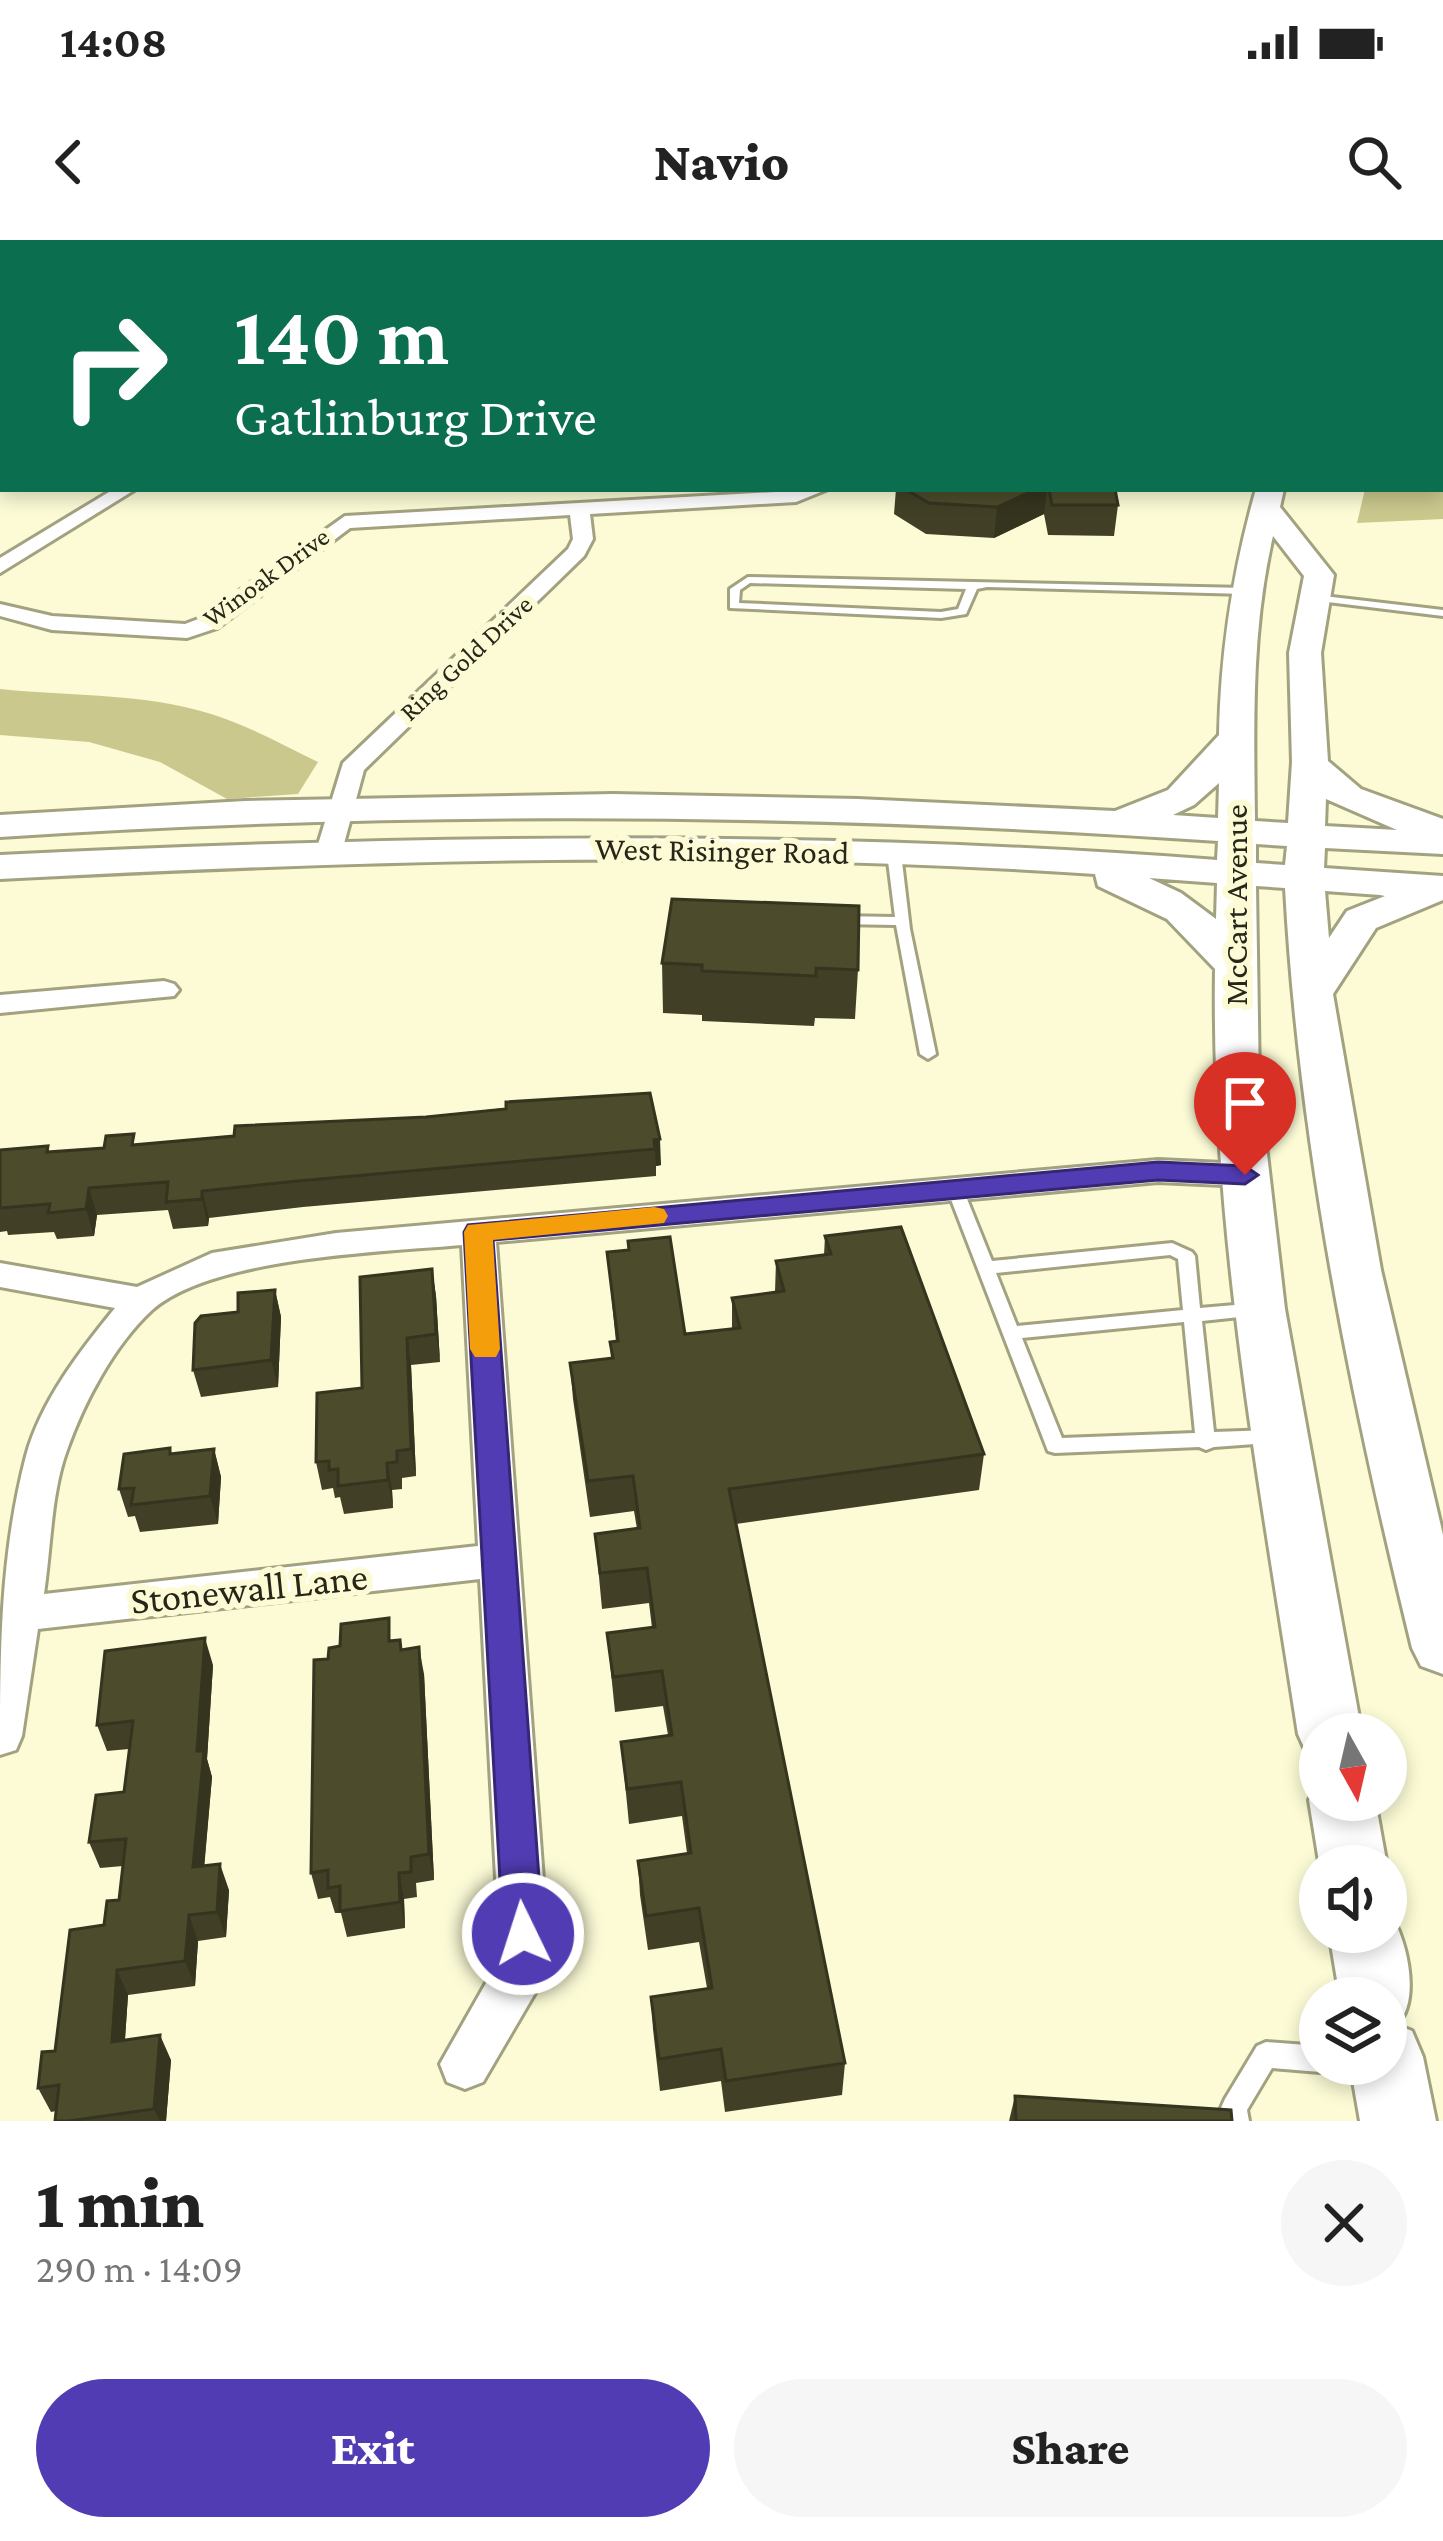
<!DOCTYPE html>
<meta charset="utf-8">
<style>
body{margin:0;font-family:"Crimson Pro",serif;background:#f6f6f6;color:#222;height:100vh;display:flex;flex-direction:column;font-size:45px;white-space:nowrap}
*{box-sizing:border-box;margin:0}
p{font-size:39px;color:#767676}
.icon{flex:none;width:66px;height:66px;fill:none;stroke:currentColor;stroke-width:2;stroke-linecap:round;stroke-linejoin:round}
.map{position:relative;height:1881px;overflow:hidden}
.details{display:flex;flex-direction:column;background:#fff;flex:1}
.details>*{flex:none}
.guide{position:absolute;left:0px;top:0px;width:1443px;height:252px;box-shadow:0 6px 18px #0003;background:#0b6e4f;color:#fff;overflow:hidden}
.needle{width:78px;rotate:172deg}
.tools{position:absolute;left:1299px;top:1473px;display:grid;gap:24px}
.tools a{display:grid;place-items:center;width:108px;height:108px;border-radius:50%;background:#fff;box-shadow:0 6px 18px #0003;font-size:60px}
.pin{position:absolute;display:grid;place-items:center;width:102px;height:102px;color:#fff;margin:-123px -51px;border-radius:50% 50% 50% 0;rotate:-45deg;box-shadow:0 0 12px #0007}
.pin .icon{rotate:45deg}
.me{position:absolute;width:132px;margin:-66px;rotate:356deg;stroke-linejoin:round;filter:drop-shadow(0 0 9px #0008)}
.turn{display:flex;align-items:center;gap:42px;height:252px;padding:0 36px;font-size:54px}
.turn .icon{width:156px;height:156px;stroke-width:2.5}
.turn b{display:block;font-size:84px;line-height:102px}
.round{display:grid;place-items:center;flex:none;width:126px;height:126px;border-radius:63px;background:#f6f6f6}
.summary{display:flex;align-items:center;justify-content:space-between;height:204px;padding:0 36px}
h1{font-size:72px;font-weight:800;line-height:90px}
.action{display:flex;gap:24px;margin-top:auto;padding:24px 36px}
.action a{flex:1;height:138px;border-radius:72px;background:#523cb3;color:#fff;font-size:48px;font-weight:800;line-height:138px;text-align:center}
.action a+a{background:#f6f6f6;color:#222}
.status{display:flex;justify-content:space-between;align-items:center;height:84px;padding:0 60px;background:#fff;direction:ltr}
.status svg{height:33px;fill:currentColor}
header{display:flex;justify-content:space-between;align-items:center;height:156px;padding:0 36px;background:#fff;font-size:54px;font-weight:800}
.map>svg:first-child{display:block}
</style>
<div class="status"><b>14:08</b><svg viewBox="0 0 49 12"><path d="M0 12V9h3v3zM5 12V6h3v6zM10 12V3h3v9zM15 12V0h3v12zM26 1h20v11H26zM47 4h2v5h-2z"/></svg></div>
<header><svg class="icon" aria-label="back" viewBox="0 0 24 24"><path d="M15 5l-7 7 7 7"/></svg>Navio<svg class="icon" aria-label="search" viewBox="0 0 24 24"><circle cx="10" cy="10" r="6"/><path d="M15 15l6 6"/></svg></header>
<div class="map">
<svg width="1443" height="1881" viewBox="0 0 1443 1881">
<rect width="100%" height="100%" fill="#fcfbd6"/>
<g fill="#cac88d">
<path d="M1443,9V279L1357,283L1365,249H1440Z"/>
<path d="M0,449C65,456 133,453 197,470C240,481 279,503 318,522L298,554L227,559L160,522L89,502L0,495Z"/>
</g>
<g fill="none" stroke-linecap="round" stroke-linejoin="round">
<defs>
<g id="lane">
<path d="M748,337L1245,348L1250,351L1245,354L987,347L977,349L966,374L941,378L730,368V349ZM750,343L966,349L958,369L941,372L739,363L740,350Z"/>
<path d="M1315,355L1443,370V376L1311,360V356Z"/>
<path d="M894,609L901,613L910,689L936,814L928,819L920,814L896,685L837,684L830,680L837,676L895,677L887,613Z"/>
<path d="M955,944L963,949L992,1021L1172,1003L1192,1012L1195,1016L1200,1068L1258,1063L1264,1065L1267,1069L1264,1073L1258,1075L1202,1081L1214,1192L1274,1190L1281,1192L1284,1197L1281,1202L1214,1207L1206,1210L1199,1207L1055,1213L1048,1211L947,949ZM1170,1015L1178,1019L1183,1070L1017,1086L996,1033ZM1184,1082L1195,1193L1062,1198L1022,1098Z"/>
<path d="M1266,1802L1320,1806V1824H1331L1329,1828L1320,1832L1272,1828L1247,1870L1249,1881H1223L1221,1868L1225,1859L1257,1806Z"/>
</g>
<g id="street">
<path d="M1264,0H1278L1263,3Z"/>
<path d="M114,249H136L0,333V318Z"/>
<path d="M828,249L796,262L590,274L593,299L584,316L364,530L342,611L329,619L316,611L343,523L568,309L573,299L570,275L350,288L217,388L187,398L52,390L0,376V364L52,376L185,384L201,378L345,276Z"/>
<path d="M164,741L174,744L179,750L174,756L0,773V755Z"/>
<path d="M1158,920L1245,924L1257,927L1261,935L1257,943L1245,946L1158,942L496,1002L547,1694L543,1736L535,1753L483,1842L465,1849L447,1842L440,1824L494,1729L499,1694L480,1339L38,1389L22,1496L16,1510L0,1515C0,1413 0,1316 26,1216C41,1161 80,1111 115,1068L0,1047V1023L137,1047L212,1013L336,993ZM462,1005L478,1306L44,1354C51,1308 51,1253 67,1210C84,1162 114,1105 152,1070C212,1017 382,1012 462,1005Z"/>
</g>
<g id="secondary">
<path d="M1256,249H1284L1280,267L1334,335L1321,413L1328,521L1361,549L1443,579V614L1325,608L1324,628L1443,636V660L1376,688L1333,754L1381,1030L1443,1295V1434L1421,1426L1412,1408C1351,1159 1299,905 1285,648L1256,646L1259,845L1285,1069L1362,1494H1320V1519L1307,1514L1298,1494C1259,1240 1211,986 1215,729L1167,679L1098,646L1095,634C730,609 365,620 0,639V615C407,595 811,589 1217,620L1218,601C811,573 407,570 0,597V575L245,561L613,554L858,559L1115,571L1168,550L1219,495C1221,407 1233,330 1256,249ZM1273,296L1304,336L1289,413L1292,522L1288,583L1255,581C1254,484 1251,391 1273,296ZM1219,543L1218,578L1173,575L1194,565ZM1326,559L1397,590L1325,586ZM1256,604L1287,606L1285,625L1256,623ZM1149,638L1217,643L1216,679L1181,653ZM1325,651L1380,655L1385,656L1347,671L1329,698Z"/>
<path d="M1319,1539L1320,1560H1375L1387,1626L1386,1628H1320L1309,1560Z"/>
<path d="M1386,1667C1406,1694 1422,1758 1397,1785L1412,1791L1423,1817L1436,1881H1360L1350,1824H1386V1758H1340L1329,1692H1386Z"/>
</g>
</defs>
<use href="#lane" stroke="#a3a280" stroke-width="6"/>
<use href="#street" stroke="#a3a280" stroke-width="6"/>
<use href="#secondary" stroke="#a3a280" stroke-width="6"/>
<use href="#lane" fill="#fff" fill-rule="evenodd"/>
<use href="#street" fill="#fff" fill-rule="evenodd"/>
<use href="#secondary" fill="#fff" fill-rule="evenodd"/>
</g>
<g fill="#414026">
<path d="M896,249H1115L1118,265L1114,296L1048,295L1044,274L994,298L926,294L894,274Z"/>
<path d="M662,723L858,730L855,779L815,778L814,786L702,781V775L663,773Z"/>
<path d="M650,853L661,925L656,926V936L303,967L209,978L208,986L173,989L168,970L97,975L94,996L57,999L54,992L8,995L7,991L0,992V910L50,912L234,896Z"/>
<path d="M825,996L984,1214L979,1250L736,1284L845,1823L842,1855L725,1872L721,1841L660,1851L653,1789L651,1757L707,1748L699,1702L648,1710L640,1655L638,1621L687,1613L682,1576L629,1584L621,1502L668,1495L663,1466L615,1472L607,1393L652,1388L649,1363L602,1369L595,1294L637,1289L634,1271L590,1277L573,1159L570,1123L611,1118L610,1102H616L607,1012L685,1094L732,1089V1058L775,1052L776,1021L824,1015Z"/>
<path d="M432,1029L436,1056L440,1122L411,1125L416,1236L402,1238V1249L392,1250L393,1268L344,1274L340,1257L335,1258L333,1248L322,1250L316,1222Z"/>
<path d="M275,1050L281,1077L278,1147L201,1157L193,1130L238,1072Z"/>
<path d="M214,1209L221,1237L218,1284L140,1292L135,1276L128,1277L119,1249L172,1214Z"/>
<path d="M394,1400H400L402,1409L424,1434L434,1640L416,1643L417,1657L404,1659L405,1688L347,1697L341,1673H335L330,1657L318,1659L311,1633L328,1419Z"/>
<path d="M213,1425L207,1519L212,1537L204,1626L229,1650L226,1697L198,1701L195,1746L128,1755L125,1800L171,1820L166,1881H55L56,1871L51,1872L38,1848L55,1811L104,1685L119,1660L123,1626L100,1628L89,1602L124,1552L129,1509L107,1511L97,1485Z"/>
<path d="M1015,1856L1232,1881H1009Z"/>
</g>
<g fill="#35341f">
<path d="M3,125V145H0V126Z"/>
<path d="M1037,249H1047L1044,274L994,298L997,267Z"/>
<path d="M660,899L661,925L656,926L654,900Z"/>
<path d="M89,948L97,975L94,996L86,969Z"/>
<path d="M202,951L209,978L208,986L202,959Z"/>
<path d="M432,1029L436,1056L440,1122L436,1094Z"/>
<path d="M275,1050L281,1077L278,1147L271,1120Z"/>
<path d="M407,1098L411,1125L416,1236L411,1209Z"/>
<path d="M214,1209L221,1237L218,1284L210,1256Z"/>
<path d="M387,1223L392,1250L393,1268L388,1240Z"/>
<path d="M205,1398L213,1425L207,1519L212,1537L202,1653L193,1627L197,1511Z"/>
<path d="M419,1407L424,1434L434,1640L429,1614Z"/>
<path d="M220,1624L229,1650L226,1697L217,1672Z"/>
<path d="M399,1633L404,1659L405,1688L400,1662Z"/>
<path d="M189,1675L198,1701L195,1746L185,1721Z"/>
<path d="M117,1730L128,1755L123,1826L112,1802Z"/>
<path d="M160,1795L171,1820L166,1881H160L154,1869Z"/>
</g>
<g fill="#4c4b2c" stroke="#35341f" stroke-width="3">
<path d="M0,0H1231L1229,3H3V125L0,126L2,86H0Z"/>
<path d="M1303,0H1355L1354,3H1302Z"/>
<path d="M905,249H1037L997,267L929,263Z"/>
<path d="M1049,249H1115L1118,265H1052Z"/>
<path d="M672,659L859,666L858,730L816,728V736L702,731V725L662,723Z"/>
<path d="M650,853L660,899L654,900L655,909L298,941L202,951V959L166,962L168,942L89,948L86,969L48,973L50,964L0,968V910L48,906L47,912L104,908L106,896L134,894L132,905L234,896L235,886L426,877L506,869V862Z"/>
<path d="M901,987L984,1214L729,1249L845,1823L726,1841L721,1809L659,1819L651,1757L712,1748L699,1668L646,1676L638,1621L691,1613L681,1542L627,1549L621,1502L672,1495L662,1431L613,1437L607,1393L655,1387L647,1328L600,1333L595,1294L640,1288L633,1236L588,1241L570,1123L613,1118L610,1102L618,1101L607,1012L629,1010L628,1001L670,997L685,1094L740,1088L732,1058L784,1051L776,1021L831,1014L825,996Z"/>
<path d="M432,1029L436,1094L407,1098L411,1209L397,1211V1222L387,1223L388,1240L338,1246V1229L329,1230V1221L316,1222L317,1153L362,1148L360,1037Z"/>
<path d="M275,1050L271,1120L193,1130L195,1083L201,1076L238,1072V1053Z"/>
<path d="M170,1208V1214L214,1209L210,1256L131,1265L134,1248L119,1249L124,1214Z"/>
<path d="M389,1378V1401L400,1400L401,1410L419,1407L429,1614L411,1617V1632L399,1633L400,1662L340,1671V1646L328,1648V1630L311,1633L314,1420L328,1419L329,1408L340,1406L341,1384Z"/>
<path d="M205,1398L197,1511H204L193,1627L220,1624L217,1672L189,1675L185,1721L117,1730L112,1802L160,1795L154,1869L69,1881H55L59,1845L38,1848L42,1812L55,1811L70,1690L104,1685L107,1661L119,1660L126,1599L89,1602L96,1555L124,1552L133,1481L97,1485L105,1411Z"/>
<path d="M1015,1856L1231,1870L1232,1881H1016Z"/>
</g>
<path fill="#523cb3" stroke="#352774" stroke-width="3" d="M1158,922L1245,926L1258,935L1245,944L1158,940L493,1000L543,1694L537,1708L523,1713L508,1708L503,1694L464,992L468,985Z"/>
<path fill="#f59e0b" d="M654,967L664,969L668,976L664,983L493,1000L500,1109L496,1117H475L470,1109L464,992L468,985Z"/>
<g text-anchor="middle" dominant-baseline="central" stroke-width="12" stroke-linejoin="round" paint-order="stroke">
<g font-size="27" fill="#272619" stroke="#fcfbd6">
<text transform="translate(266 337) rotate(-36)">Winoak Drive</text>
<text transform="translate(466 418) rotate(-43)">Ring Gold Drive</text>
</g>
<g font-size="33" fill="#272619" stroke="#fcfbd6">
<text transform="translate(722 610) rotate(1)">West Risinger Road</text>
<text transform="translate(1235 665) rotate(-90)">McCart Avenue</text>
</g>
<g font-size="39" fill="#272619" stroke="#fcfbd6">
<text transform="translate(249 1348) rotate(-6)">Stonewall Lane</text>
</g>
</g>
</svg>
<div class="tools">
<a><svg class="needle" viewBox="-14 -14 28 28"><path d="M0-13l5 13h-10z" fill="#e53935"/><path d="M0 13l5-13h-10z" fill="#767676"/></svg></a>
<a><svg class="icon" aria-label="sound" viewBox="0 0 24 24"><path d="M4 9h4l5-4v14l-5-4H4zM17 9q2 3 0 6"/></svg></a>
<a><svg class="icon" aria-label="layers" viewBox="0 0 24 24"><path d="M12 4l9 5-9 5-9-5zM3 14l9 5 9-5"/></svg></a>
</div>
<div class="pin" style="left:1245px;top:935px;background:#d93025"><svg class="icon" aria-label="arrive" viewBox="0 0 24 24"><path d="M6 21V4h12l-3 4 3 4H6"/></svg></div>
<svg class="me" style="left:523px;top:1694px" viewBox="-20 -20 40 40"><circle r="17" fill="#523cb3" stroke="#fff" stroke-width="3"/><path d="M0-11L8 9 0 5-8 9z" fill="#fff"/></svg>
<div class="guide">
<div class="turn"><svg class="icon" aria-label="right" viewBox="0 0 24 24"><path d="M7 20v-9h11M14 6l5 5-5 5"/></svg><div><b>140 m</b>Gatlinburg Drive</div></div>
</div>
</div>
<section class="details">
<div class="summary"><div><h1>1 min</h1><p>290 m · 14:09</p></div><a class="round"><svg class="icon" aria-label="close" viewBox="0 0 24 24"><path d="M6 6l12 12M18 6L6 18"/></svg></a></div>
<div class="action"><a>Exit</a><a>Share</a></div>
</section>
